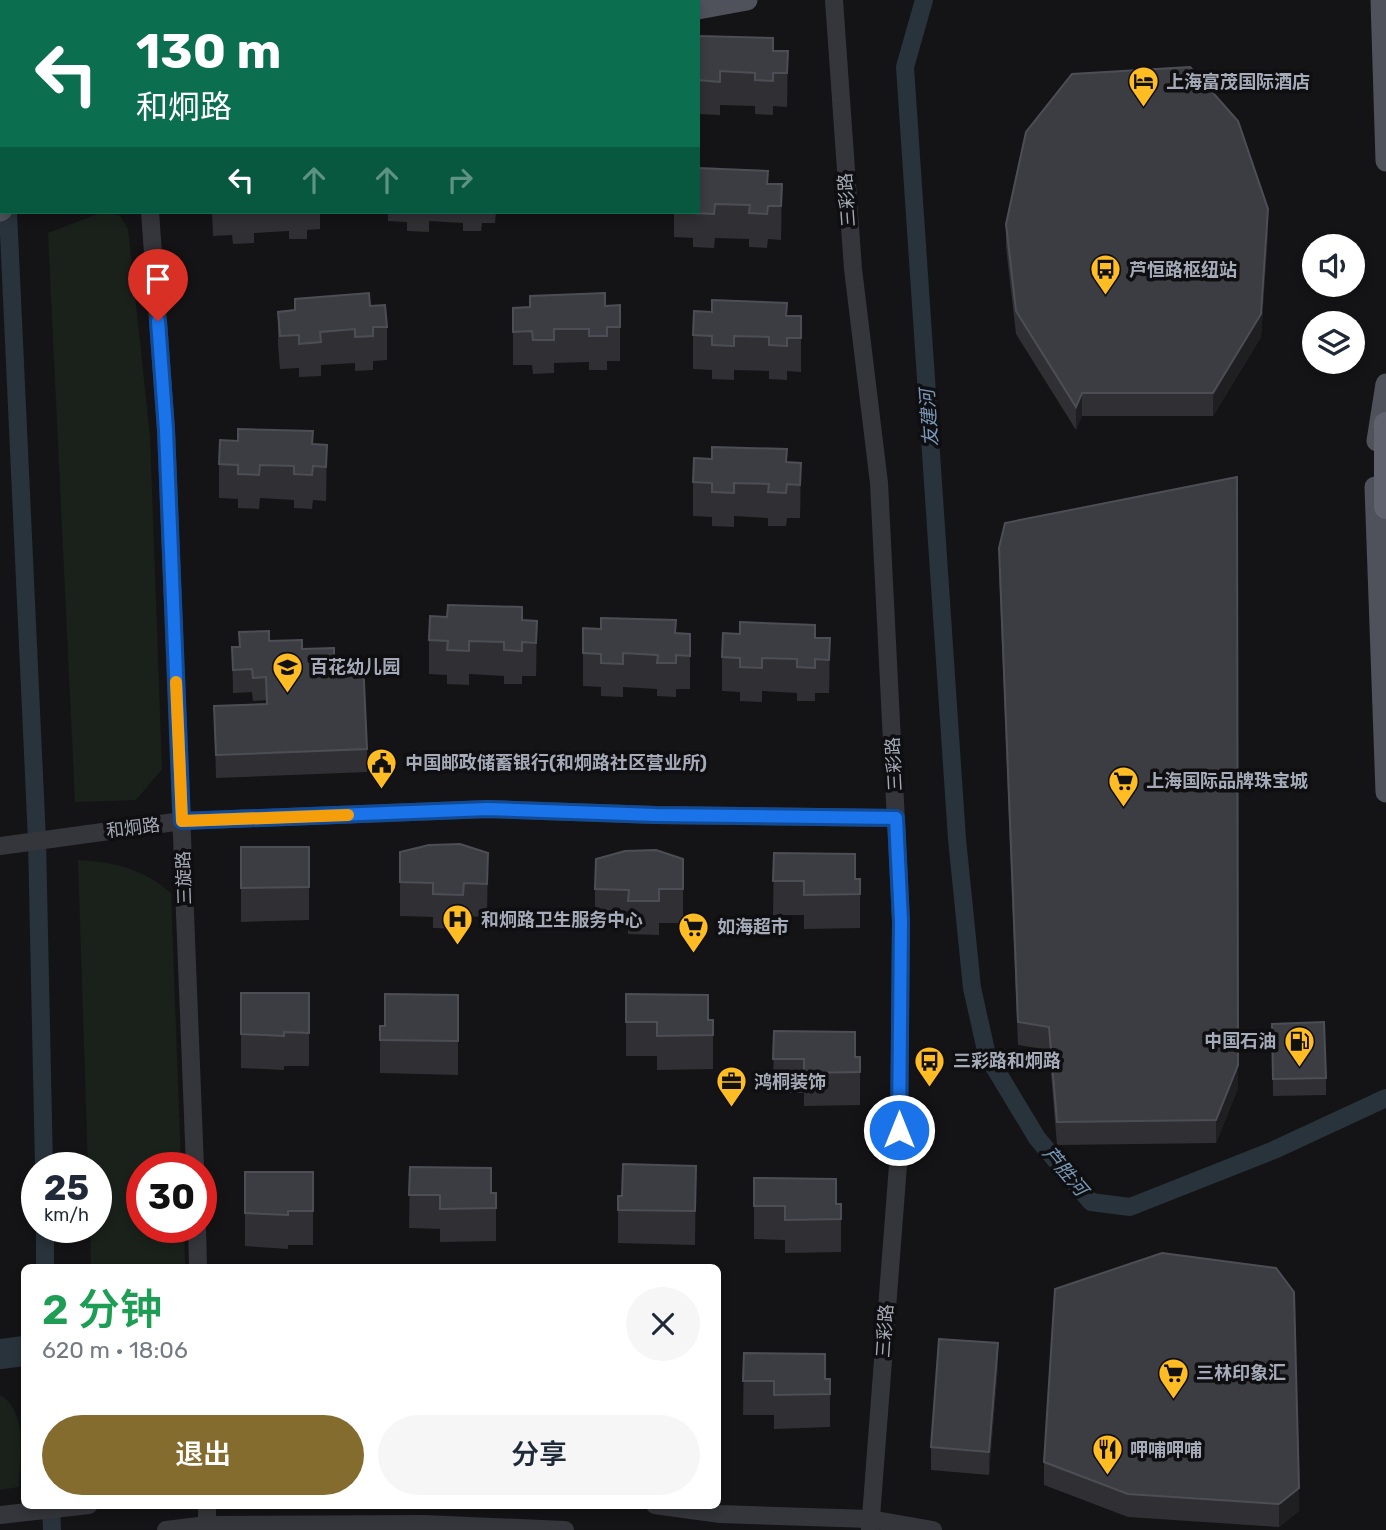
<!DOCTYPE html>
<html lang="zh">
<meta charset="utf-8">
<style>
body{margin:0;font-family:Rubik,"Noto Sans SC",sans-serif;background:#f6f6f7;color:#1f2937;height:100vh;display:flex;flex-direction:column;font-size:26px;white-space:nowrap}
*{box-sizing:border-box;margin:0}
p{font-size:23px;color:#747a83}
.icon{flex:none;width:38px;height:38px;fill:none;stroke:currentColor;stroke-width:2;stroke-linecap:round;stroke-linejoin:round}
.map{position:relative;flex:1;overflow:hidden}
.panel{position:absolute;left:21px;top:1264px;width:700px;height:245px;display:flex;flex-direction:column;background:#fff;border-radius:10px;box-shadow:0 4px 10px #0003}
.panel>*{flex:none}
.hud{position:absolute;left:0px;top:0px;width:700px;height:214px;box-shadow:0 4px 10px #0003;background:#0b6e4f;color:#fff;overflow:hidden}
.buttons{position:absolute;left:1302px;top:234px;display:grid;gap:14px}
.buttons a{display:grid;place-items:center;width:63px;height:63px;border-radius:50%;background:#fff;box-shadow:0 4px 10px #0003;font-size:35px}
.speed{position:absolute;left:21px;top:1152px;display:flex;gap:14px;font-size:35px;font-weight:700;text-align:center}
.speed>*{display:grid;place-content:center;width:91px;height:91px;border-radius:50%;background:#fff;box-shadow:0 4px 10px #0003;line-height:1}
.speed small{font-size:18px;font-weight:400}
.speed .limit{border:10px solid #d22;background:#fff;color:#111}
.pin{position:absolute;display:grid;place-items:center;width:60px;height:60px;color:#fff;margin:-72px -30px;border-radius:50% 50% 50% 0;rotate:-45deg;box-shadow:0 0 7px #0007}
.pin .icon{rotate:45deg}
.me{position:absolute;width:77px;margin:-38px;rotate:0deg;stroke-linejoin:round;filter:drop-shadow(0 0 5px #0008)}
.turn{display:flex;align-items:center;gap:24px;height:147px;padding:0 21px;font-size:32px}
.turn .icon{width:91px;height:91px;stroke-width:2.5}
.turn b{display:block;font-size:49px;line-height:60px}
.lanes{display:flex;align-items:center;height:66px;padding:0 21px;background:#0003;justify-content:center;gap:35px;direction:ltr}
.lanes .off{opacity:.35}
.round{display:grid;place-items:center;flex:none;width:74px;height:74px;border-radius:37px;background:#f6f6f7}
.summary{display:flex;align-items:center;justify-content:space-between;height:119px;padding:0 21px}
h1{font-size:42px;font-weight:600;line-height:52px;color:#1e9e55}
.cta{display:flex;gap:14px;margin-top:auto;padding:14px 21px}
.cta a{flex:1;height:80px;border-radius:42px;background:#846b2e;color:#fff;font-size:28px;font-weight:600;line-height:80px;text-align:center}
.cta a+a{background:#f6f6f7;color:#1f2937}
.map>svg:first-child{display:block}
</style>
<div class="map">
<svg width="1386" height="1530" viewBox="0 0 1386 1530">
<rect width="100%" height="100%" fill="#141416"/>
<g fill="#1a211b">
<path d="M103,212L119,215L128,229L150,437L162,769L136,800L75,802L48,233Z"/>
<path d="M78,860C115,862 143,869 171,893L181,1167H142V1227H184L185,1267H91L90,1227H96V1167H88Z"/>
<path d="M0,1395C29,1411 19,1459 19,1487L0,1490Z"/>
</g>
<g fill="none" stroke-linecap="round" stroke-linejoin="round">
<g stroke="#29333b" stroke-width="18">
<path d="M924,0L905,67L957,839L972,988L987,1055L1037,1138L1091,1202L1130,1207L1274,1150L1386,1098"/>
<path d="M235,2L241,0"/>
<path d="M8,212L37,840L44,1167"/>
<path d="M45,1227V1267"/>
<path d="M51,1505L52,1530"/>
</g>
<g stroke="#29333b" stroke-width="30">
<path d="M0,76L2,75"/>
<path d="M0,1354L24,1351"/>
</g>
<g stroke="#35363b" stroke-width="18">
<path d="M834,0L853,269L879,483L901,921L899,1152L870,1530"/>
<path d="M150,212L166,430L195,1167"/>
<path d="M0,846L182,821L488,809L656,815L896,818"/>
<path d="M197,1227L198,1267"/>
<path d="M207,1505V1530"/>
<path d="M655,1505L720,1514L870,1519L933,1530"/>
<path d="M0,1515L89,1505"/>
<path d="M166,1530L207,1525L424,1524L565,1530"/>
</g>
<g stroke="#50525b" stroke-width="21">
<path d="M1381,0L1386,161"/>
<path d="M542,2L549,0"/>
<path d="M698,9L747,0"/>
<path d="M0,167H2"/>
<path d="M0,211L2,210"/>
<path d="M1377,441L1386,384"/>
<path d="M1375,487L1386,792"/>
</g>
<path stroke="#60636d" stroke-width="24" d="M1386,424V507"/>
</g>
<g fill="#303034">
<path d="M699,36L773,51H788L787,107L773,106V115L755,114V106L720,105V115L698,114Z"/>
<path d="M698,168L768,184H782L781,240L768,239L767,248L749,247V239L715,238L714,248L693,247V238L674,237V212H698Z"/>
<path d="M212,212H320V229L307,230V239H289V231L254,233V243L233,244L232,235L213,236Z"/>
<path d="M388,212H496L495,223H482L481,231H463V223L429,221V232L407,231V222L388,221Z"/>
<path d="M1006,224L1268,232L1261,337L1213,416H1082L1076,430L1016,334L1006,247Z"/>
<path d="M295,299L370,306L387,327V360L373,361V370L355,371V363L321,365V376L299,377V368L280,369L278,345V312L295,310Z"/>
<path d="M605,306L620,327V361H607V370H589V362L554,363V373L533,374L532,365H513V308Z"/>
<path d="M787,316H801V372L787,371V380L769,379V371L734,370V380L712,379V370L693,369V335Z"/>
<path d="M313,444L327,445L326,501L313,500L312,509L294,508V500L260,498L259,509L238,508V499L219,498V464Z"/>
<path d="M787,462L801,463L800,518H787L786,526H768V518L734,516V527L712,526V517L693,516V482Z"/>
<path d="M999,548L1238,1088L1216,1143L1057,1145L1049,1050L1018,1045L999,571Z"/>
<path d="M522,620L537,621L536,676H522V684H504V676L469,674V685L447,684V675L429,674V640Z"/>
<path d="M239,632L302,649L334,662L367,749V772L216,778L214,706L266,704V700L253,701L252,692L233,693L232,647H239Z"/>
<path d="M676,633L690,634V689H676V697L657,696V689L623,687V697L601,696V687L583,686V653Z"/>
<path d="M815,638H830L829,693H815V701H797V693L762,691V702L740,701V692L722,691V657Z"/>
<path d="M241,847H309V920L241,922Z"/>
<path d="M400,852L488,853L487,917L464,916L463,929L433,928V917L400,916Z"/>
<path d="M774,853L855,879H860V928L804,929V915H773Z"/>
<path d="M683,859V923H659V935L628,934V923L595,922V889Z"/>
<path d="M241,993H309V1066H284V1070L241,1068Z"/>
<path d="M626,994L708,1020H713V1069L657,1070V1056H626Z"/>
<path d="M458,995V1075L380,1073V1026H385Z"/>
<path d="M1272,1024L1326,1078V1095L1273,1096Z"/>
<path d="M774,1031L855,1057H860V1105L804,1106V1093H773Z"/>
<path d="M696,1166L695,1245L618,1243V1196H622Z"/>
<path d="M410,1167L491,1193H496V1241L440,1242V1229L409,1228Z"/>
<path d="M245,1172H313V1245H288V1249L245,1246Z"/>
<path d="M754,1178L836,1204H841V1252L785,1253V1240L754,1239Z"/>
<path d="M1055,1289L1299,1511L1279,1527L1128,1517L1044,1485V1462Z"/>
<path d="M744,1353L825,1379H830V1427L774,1429V1415H743Z"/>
<path d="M998,1366L989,1475L931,1470V1447Z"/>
</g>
<g fill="#1f1f22">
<path d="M788,51V85L787,107V73Z"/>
<path d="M782,184V218L781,240V206Z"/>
<path d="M1268,209V232L1261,337L1213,416V393Z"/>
<path d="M1082,393V416L1076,430V407Z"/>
<path d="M327,445V479L326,501V467Z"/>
<path d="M801,463V497L800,518V485Z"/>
<path d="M537,621V654L536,676V643Z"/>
<path d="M830,638V672L829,693V660Z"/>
<path d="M1238,1065V1088L1216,1143V1120Z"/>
<path d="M998,1343V1366L989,1475V1452Z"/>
<path d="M1299,1488V1511L1279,1527V1504Z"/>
</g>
<g fill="#3c3d42" stroke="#4d4e55" stroke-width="2">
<path d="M699,36L773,38V51H788L787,73H773V81L755,80V73L720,71V82L698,80Z"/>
<path d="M1190,67L1238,121L1268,209L1261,314L1213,393H1082L1076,407L1016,311L1006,224L1026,132L1072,74Z"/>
<path d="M698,168L768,171L767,184H782L781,206H768L767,214L749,213L750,205L715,204L714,214L693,213V212H698Z"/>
<path d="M369,293L370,306L385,305L387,327H373V336L355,337V329L320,332L321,342L299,344V335L280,336L278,312L295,310V299Z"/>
<path d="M605,293V306L620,305V327H607V336H589V329H554V340H533L532,331L513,332V308L530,307V296Z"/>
<path d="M712,300L787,303L786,316H801V338H787V346L769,345V337L734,336V346L712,345V336L693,335L694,311L712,312Z"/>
<path d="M238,429L313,431L312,444L327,445L326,467L313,466L312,475L294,474V466L260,465L259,475L238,474V465L219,464L220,440L238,441Z"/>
<path d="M712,447L787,449L786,462L801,463L800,485L787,484L786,493L768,492L769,484L734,483V493L712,492V483L693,482L694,458L712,459Z"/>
<path d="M1237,477L1238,1065L1216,1120L1057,1122L1049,1027L1018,1022L999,548L1005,523Z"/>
<path d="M448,605L522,607V620L537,621L536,643L522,642V651L504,650V642L469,641V651L447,650L448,641L429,640L430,616L447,617Z"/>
<path d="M601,618L676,620L675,633L690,634V656L676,655V663H657L658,655L623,653V664L601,663V654L583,653V628L601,629Z"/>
<path d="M740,622L815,625V638H830L829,660L815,659V668L797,667V659L762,658V668L740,667V658L722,657L723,633L740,634Z"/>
<path d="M269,631V641L302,640V649L334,648V662L363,660L367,749L216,755L214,706L267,704L266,677L253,678L252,669L233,670L232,647H240L239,632Z"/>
<path d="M460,844L488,853L487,884L464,883L463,895L433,894V883L400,882V852L429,845Z"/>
<path d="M241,847H309V887L241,888Z"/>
<path d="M656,850L683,859V889H659V901H628L629,890L595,889L596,859L625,851Z"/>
<path d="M774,853L855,854V879H860V894L804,895V881H773Z"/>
<path d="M241,993H309V1033L284,1032V1036L241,1034Z"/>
<path d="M385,994L458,995V1041L380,1040V1026H385Z"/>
<path d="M626,994L708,995V1020H713V1035L657,1036V1022H626Z"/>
<path d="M1324,1022L1326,1078L1273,1079L1272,1024Z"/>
<path d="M774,1031L855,1032V1057H860V1072L804,1073V1059H773Z"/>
<path d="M623,1164L696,1166L695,1211L618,1210V1196H622Z"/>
<path d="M410,1167L491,1168V1193H496V1208L440,1209V1195H409Z"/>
<path d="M245,1172H313V1211H288V1215L245,1213Z"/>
<path d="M754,1178L836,1179V1204H841V1219L785,1220V1206H754Z"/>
<path d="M1162,1253L1276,1268L1294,1292L1299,1488L1279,1504L1128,1494L1044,1462L1055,1289Z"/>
<path d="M939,1339L998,1343L989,1452L931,1447Z"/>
<path d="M744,1353L825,1354V1379H830V1394L774,1395V1381H743Z"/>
</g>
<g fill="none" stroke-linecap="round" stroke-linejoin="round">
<defs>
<path id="route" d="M158,321L166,430L182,821L488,809L656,815L896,818L901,921L899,1130"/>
</defs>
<use href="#route" stroke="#114b97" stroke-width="18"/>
<use href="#route" stroke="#1a73e8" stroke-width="12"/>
<path stroke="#f59e0b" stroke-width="12" d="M176,682L182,821L348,815"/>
</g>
<defs>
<symbol id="hotel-pin" viewBox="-11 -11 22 30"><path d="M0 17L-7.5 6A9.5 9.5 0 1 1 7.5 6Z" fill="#ffbc23" stroke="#0f0f11"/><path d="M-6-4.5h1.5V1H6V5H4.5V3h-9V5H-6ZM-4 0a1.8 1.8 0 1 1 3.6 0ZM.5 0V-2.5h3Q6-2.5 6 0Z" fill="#111"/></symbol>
<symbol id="bus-pin" viewBox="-11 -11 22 30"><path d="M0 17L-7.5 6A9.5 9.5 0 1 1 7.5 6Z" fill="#ffbc23" stroke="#0f0f11"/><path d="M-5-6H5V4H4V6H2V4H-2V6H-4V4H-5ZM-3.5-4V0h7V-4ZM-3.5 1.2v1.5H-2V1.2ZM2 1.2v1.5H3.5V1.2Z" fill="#111"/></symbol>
<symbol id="school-pin" viewBox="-11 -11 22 30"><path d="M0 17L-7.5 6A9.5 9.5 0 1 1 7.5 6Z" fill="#ffbc23" stroke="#0f0f11"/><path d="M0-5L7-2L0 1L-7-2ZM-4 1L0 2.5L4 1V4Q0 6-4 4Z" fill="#111"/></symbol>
<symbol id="civic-pin" viewBox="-11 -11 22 30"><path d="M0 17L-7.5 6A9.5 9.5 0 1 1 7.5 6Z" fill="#ffbc23" stroke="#0f0f11"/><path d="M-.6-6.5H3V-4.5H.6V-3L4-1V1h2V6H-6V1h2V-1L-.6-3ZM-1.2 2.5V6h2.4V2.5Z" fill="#111"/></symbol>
<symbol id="supermarket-pin" viewBox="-11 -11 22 30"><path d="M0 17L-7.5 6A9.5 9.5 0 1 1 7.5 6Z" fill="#ffbc23" stroke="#0f0f11"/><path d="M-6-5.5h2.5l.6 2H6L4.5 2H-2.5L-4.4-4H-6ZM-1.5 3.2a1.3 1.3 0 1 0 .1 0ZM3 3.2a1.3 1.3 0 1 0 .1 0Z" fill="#111"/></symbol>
<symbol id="hospital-pin" viewBox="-11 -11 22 30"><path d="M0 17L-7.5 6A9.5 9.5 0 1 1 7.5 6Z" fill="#ffbc23" stroke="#0f0f11"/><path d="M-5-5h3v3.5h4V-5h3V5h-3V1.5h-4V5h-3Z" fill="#111"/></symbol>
<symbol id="fuel-pin" viewBox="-11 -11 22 30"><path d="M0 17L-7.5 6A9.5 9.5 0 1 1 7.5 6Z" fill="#ffbc23" stroke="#0f0f11"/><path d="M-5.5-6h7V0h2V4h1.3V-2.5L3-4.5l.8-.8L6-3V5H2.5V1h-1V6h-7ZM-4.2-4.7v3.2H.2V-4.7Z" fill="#111"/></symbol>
<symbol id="office-pin" viewBox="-11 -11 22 30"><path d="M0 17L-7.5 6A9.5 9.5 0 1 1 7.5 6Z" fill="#ffbc23" stroke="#0f0f11"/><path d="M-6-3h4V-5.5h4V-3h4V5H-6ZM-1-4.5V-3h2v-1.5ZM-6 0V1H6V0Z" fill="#111"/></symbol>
<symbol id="restaurant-pin" viewBox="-11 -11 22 30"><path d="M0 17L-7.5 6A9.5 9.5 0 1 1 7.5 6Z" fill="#ffbc23" stroke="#0f0f11"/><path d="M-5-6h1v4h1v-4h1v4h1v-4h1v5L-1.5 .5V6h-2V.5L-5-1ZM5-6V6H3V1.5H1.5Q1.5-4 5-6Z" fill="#111"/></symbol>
</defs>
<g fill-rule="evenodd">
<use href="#hotel-pin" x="1126" y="64" width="35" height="47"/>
<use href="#bus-pin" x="1088" y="252" width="35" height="47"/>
<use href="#school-pin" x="270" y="650" width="35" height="47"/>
<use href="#civic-pin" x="364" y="746" width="35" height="47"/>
<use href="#supermarket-pin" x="1106" y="764" width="35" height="47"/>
<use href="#hospital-pin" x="440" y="902" width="35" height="47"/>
<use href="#supermarket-pin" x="676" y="910" width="35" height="47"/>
<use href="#fuel-pin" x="1282" y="1024" width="35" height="47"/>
<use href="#bus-pin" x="912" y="1044" width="35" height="47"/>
<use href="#office-pin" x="714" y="1064" width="35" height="47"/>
<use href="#supermarket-pin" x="1156" y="1356" width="35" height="47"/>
<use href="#restaurant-pin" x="1090" y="1432" width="35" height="47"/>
</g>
<g text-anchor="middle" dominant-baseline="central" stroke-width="7" stroke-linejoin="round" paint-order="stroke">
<g font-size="18" font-weight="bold" fill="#a5aab8" stroke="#0f0f11" text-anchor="start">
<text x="1166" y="82">上海富茂国际酒店</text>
<text x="1129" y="270">芦恒路枢纽站</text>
<text x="310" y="667">百花幼儿园</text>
<text x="405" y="763">中国邮政储蓄银行(和炯路社区营业所)</text>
<text x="1146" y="781">上海国际品牌珠宝城</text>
<text x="481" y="920">和炯路卫生服务中心</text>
<text x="717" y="927">如海超市</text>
<text x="1276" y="1041" text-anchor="end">中国石油</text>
<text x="953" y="1061">三彩路和炯路</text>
<text x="754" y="1082">鸿桐装饰</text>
<text x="1196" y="1373">三林印象汇</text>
<text x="1130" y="1450">呷哺呷哺</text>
</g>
<g font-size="18" fill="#a5aab8" stroke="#0f0f11">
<text transform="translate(847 200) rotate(-94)">三彩路</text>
<text transform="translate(894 764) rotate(-93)">三彩路</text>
<text transform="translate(133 828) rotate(-7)">和炯路</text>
<text transform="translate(184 878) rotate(-92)">三旋路</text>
<text transform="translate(885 1331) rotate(-86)">三彩路</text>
</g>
<g font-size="19" font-style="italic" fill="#7897b6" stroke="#0f0f11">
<text transform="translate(929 418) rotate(-94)">友建河</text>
<text transform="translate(1065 1171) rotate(50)">芦胜河</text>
</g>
</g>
</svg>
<div class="buttons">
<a><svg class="icon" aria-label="sound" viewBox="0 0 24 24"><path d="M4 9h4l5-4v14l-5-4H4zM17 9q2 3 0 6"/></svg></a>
<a><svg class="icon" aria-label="layers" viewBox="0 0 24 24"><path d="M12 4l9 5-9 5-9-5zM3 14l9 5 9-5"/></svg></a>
</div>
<div class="speed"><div>25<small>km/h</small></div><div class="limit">30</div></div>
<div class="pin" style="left:158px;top:321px;background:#d93025"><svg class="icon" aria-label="arrive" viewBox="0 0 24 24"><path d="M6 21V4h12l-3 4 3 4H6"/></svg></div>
<svg class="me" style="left:899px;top:1130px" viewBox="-20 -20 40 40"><circle r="17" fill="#1a73e8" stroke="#fff" stroke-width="3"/><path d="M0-11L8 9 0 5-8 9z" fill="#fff"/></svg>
<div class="hud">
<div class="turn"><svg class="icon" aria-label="left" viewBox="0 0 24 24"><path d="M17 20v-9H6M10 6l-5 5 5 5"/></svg><div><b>130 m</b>和炯路</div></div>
<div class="lanes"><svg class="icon" aria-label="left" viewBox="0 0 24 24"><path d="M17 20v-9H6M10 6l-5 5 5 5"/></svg><svg class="icon off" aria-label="ahead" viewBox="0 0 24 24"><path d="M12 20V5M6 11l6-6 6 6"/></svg><svg class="icon off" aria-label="ahead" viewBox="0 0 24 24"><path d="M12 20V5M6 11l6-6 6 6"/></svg><svg class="icon off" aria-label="right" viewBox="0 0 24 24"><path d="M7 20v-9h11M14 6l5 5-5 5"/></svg></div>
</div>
<section class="panel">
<div class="summary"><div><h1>2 分钟</h1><p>620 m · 18:06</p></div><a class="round"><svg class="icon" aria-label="close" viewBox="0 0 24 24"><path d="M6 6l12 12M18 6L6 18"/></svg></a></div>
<div class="cta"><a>退出</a><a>分享</a></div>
</section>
</div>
